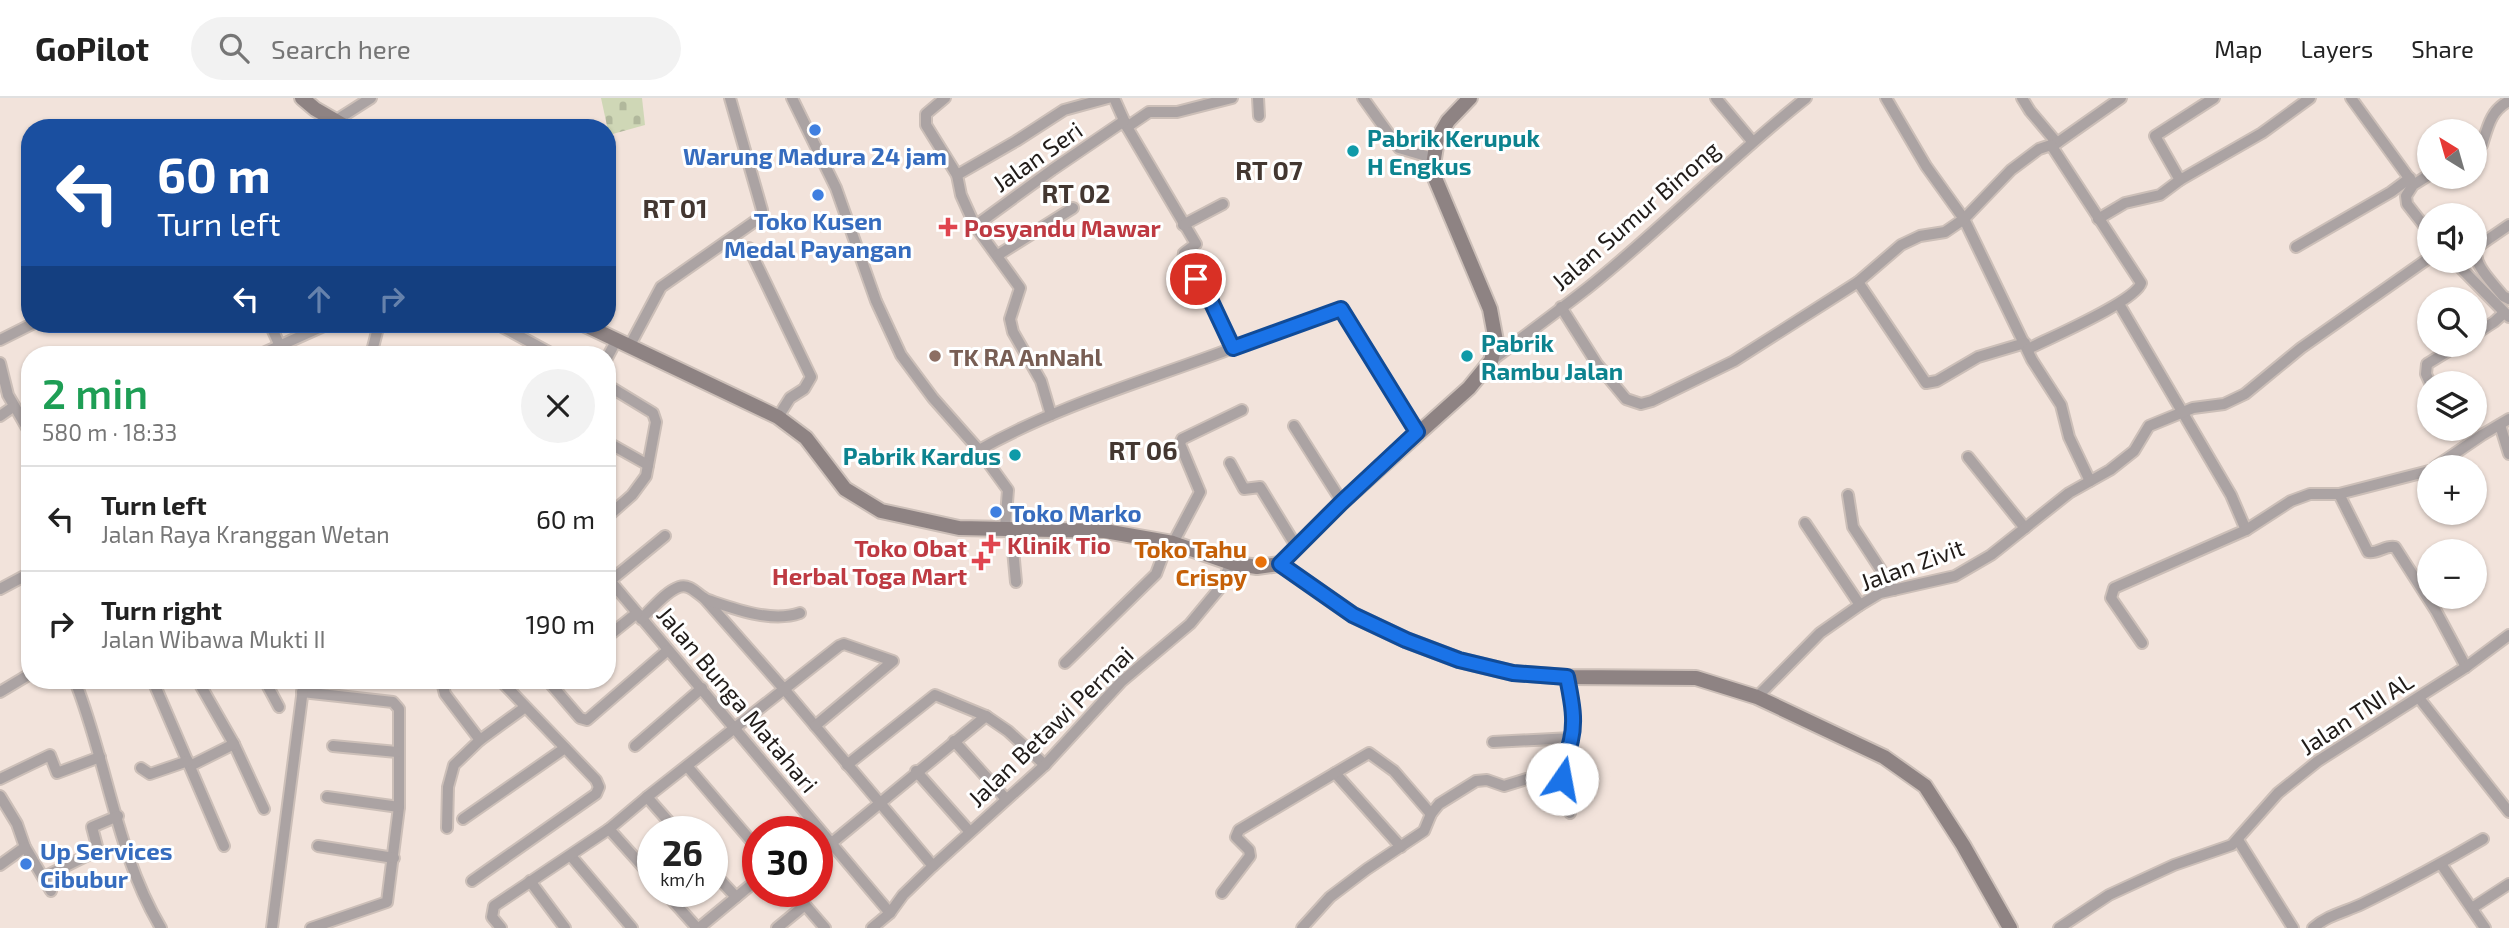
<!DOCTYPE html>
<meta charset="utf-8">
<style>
body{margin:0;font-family:"Exo 2",sans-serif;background:#f2f2f2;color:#222;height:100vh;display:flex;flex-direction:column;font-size:26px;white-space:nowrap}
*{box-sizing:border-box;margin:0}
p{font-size:23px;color:#767676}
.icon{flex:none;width:38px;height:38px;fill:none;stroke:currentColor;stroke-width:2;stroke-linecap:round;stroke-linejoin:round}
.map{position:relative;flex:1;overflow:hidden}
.drawer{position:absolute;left:21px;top:248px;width:595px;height:343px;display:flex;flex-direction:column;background:#fff;border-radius:28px;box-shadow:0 2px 5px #0004}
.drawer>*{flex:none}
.banner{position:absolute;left:21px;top:21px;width:595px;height:214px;border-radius:28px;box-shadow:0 2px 5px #0004;background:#1a4fa0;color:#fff;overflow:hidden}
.needle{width:46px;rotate:323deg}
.controls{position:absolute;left:2417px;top:21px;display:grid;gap:14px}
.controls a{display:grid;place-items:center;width:70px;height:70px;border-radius:50%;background:#fff;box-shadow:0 2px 5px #0004;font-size:35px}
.speed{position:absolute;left:637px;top:718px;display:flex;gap:14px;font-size:35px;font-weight:700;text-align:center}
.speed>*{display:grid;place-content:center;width:91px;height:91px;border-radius:50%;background:#fff;box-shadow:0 2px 5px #0004;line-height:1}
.speed small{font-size:18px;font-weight:400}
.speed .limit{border:10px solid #d22;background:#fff;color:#111}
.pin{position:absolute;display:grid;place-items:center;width:60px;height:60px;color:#fff;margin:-30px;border:4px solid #fff;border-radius:50%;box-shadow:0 2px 7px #0007}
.me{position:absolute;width:77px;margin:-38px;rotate:12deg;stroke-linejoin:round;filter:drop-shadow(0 0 5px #0008)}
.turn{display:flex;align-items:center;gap:24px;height:147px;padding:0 21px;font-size:32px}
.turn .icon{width:91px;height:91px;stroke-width:2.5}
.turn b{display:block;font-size:49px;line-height:60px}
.lanes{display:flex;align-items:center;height:66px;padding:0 21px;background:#0003;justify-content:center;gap:35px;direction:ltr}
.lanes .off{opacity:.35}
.round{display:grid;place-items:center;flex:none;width:74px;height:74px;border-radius:37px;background:#f2f2f2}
.overview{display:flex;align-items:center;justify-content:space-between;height:119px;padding:0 21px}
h1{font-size:42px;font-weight:600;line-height:52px;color:#1e9e55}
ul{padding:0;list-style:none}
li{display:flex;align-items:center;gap:21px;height:105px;padding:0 21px;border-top:2px solid #e0e0e0}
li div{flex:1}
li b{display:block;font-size:26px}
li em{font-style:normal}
header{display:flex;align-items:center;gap:42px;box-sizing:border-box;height:98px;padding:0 35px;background:#fff;border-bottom:2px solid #e0e0e0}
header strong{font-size:33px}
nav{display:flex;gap:38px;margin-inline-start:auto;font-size:24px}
.search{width:490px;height:63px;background:#f2f2f2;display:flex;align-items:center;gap:18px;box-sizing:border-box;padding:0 24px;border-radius:38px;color:#767676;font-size:26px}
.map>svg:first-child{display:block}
</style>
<header>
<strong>GoPilot</strong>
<div class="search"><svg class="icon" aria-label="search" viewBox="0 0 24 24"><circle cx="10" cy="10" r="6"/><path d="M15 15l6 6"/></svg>Search here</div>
<nav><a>Map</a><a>Layers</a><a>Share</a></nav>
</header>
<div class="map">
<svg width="2509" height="830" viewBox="0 0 2509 830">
<defs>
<pattern id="cemetery-stones" width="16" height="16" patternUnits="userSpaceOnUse" patternTransform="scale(1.75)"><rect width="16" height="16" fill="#cfd7b6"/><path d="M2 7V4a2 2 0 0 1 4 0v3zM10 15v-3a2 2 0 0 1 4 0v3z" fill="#b1b89c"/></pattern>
</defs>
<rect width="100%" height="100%" fill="#f2e3db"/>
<path fill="url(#cemetery-stones)" d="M601,0H642L645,27L609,37Z"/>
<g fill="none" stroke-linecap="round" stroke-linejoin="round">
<defs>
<g id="street">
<path d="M792,0L836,90L876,203L901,257L933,300L979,352L1008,392L1005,430"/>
<path d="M945,0L926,16V27L957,77L961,97L975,128L1020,190L1010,221L1013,234L1041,283L1051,317"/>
<path d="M1114,0L1127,29L1196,146L1184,155L1183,162L1210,201L1233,250L1341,211L1417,334"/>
<path d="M1258,0L1259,18"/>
<path d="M1363,0L1399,50L1433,60"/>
<path d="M1716,0L1752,43"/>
<path d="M1886,0L1926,68L1964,121L2032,262L2061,307L2069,339L2090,383"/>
<path d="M2022,0L2030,13L2057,45"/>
<path d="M2214,0L2155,38L2180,82L2262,35L2310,0"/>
<path d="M2351,0L2412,84"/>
<path d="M1127,29L1149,14H1177L1232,0"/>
<path d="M333,30L335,23L371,0"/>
<path d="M2474,51L2482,47C2488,28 2491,12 2509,3"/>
<path d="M957,77L1016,43L1064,12L1108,0"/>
<path d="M2429,77L2413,87L2406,98L2407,106L2429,134"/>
<path d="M2098,121L2125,105L2160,97L2180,82"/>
<path d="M1183,127L1223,106"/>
<path d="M2509,127L2477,149C2471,166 2494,186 2503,198L2509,201"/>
<path d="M975,128L1052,72L1124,23"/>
<path d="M2296,149L2391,94L2410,80"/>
<path d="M749,150L811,279L804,291L790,300L778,319"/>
<path d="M998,157L1073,110"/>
<path d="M2454,163L2509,219"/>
<path d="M30,179V184"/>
<path d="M1858,184L1926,285L1937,283L1978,259L2025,245"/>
<path d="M2119,206L2231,397L2246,432"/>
<path d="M1561,209L1597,266L1626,301L1641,306L1652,303L1734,263L1858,184L1901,147L1920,138L1945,134L1964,121L2011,72L2039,51L2057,45L2121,0"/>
<path d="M270,226L284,257"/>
<path d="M497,226L554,257"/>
<path d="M2474,237L2494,224L2504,215"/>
<path d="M0,242L32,226"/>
<path d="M629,249L661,189L761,119L762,112L730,0"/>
<path d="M2028,251C2049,240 2135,204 2141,185L2051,47"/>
<path d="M259,257L328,226"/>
<path d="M371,257L379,226"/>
<path d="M607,260L616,243"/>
<path d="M1491,263C1524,238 1557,214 1589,189C1664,129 1730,60 1806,0"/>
<path d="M0,265L8,297L30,335"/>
<path d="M2430,285L2426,276L2427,266L2458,247"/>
<path d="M607,287L653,315L656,324L646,378L632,397L607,419"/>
<path d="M0,318L13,309"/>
<path d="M2500,327L2509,356"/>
<path d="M1294,328L1342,404"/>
<path d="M607,344L648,367"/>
<path d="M979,352C1059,307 1148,282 1233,250"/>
<path d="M1968,359L2025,430"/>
<path d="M1230,365L1244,391L1260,389L1296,448"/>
<path d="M2435,369L2482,337L2509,321"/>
<path d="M2339,396L2368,454C2378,456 2385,447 2395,449L2436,513L2466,569"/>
<path d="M1848,397L1853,429L1894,492"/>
<path d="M1805,425L1860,507"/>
<path d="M1011,430L1016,484"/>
<path d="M1173,445L1200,394L1180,346L1182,341L1242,312"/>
<path d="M607,479L890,815"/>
<path d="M610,483L665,438"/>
<path d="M0,491L30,475"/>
<path d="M704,500L784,591L933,768"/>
<path d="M641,521C652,511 665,494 679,489C691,485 698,498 708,502C735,511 772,525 800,515"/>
<path d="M607,539L637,515"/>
<path d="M2142,545L2111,500L2114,490L2246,432L2291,403L2310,396H2339L2429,373"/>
<path d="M1065,565L1156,476L1168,444"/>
<path d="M75,583C107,663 116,755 161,830"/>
<path d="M153,583L224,748"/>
<path d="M198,583L234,646L264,711"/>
<path d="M265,583L279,609"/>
<path d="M448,583L443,588L445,596L480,642L524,610"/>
<path d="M548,583L580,620L587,622L668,552"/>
<path d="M0,594L30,576"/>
<path d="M302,594L393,604L399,611V709L387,804L311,830"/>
<path d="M1757,599L1820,535L1860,507L1880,495L1955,478L1991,457L2069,395L2110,372L2134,353L2149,328L2193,310L2224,306L2245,296L2301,250L2429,160"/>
<path d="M2419,600L2509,714"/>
<path d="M986,618L1008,633L1045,667"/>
<path d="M954,643L1006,701"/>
<path d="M1493,644L1572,640"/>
<path d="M333,648L397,654"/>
<path d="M635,648L702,590"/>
<path d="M190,668L234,646"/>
<path d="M687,668L758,751"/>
<path d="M141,670L150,676L188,663"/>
<path d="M1562,670L1563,699L1570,715"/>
<path d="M916,673L970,734"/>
<path d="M0,681L50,657L57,675L100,659"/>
<path d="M0,698L17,726L25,749L51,793"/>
<path d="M327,699L399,709"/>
<path d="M647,699L677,733"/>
<path d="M463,721L565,650"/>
<path d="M447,730L448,689L454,667L480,642"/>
<path d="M2238,742L2293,830"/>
<path d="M318,748L394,760"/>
<path d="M1401,749L1335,675L1369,655L1394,673L1431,716"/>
<path d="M817,757L986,618L935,597L847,667"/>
<path d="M571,758L632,830"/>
<path d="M2441,766L2485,830"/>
<path d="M0,767L25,749"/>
<path d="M712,773L736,799"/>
<path d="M44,779L98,752L92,729L118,718"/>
<path d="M653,780L609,731L647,699L839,548L844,546L893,563L815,628"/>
<path d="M472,783L596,696L599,689L596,682L501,583"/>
<path d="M530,783L565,830"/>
<path d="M664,793L697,830"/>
<path d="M793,793L825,830"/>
<path d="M1222,795L1250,758L1249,752L1236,739L1239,732L1335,675"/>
<path d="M2472,810L2509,786"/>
<path d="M272,830L304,583"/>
<path d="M501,830L492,819L494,808L609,731"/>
<path d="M699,830L758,781"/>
<path d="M777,830L805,807"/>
<path d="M872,830L890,815L903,797L933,768L1045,667L1121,584L1190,526L1219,491L1231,465"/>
<path d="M1302,830L1330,799L1367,771L1424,733L1431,716L1439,706L1476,683L1487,682L1504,688L1562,670C1574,633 1575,617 1567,579"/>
<path d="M2059,830L2109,797L2174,767L2232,747L2278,695L2318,663L2466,569L2509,537"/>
<path d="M2313,830C2328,817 2345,814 2362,806C2403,786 2444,764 2483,741"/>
</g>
<g id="secondary">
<path d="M302,0L315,11L348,30"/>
<path d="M583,226L778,319L806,340L845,391L881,413L959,430L1105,433L1173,445L1231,465L1257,469L1280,466"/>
<path d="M1280,466L1353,517L1406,542L1459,562L1513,575L1567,579L1696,580L1757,599L1884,659L1925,688L1963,747L2010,830"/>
<path d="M1280,466L1342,404L1469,290L1491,263L1496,243L1490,211L1432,73L1437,42L1448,23L1470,0"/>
</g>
</defs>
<use href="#street" stroke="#ccbfb8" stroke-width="14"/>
<use href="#secondary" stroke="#ccbfb8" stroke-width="18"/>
<use href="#street" stroke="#aba3a3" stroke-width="10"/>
<use href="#secondary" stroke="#8e8383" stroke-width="14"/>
</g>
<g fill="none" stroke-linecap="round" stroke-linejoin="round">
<defs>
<path id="route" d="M1196,181L1210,201L1233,250L1341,211L1417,334L1342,404L1280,466L1353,517L1406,542L1459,562L1513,575L1567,579C1571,600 1576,621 1571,642C1568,656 1562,667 1562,681"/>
</defs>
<use href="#route" stroke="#114b97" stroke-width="18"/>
<use href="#route" stroke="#1a73e8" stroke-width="12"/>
</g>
<g fill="#3f7fe0" stroke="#fff" stroke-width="2.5">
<circle cx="815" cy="32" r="7"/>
<circle cx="818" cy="97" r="7"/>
<circle cx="996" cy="414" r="7"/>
<circle cx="26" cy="766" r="7"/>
</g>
<g fill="#0f9aa8" stroke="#fff" stroke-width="2.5">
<circle cx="1353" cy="53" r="7"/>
<circle cx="1467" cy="258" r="7"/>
<circle cx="1015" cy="357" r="7"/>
</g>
<g fill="#e0444e" stroke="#fff" stroke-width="2.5">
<path d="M944.5 118.5h7v7h7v7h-7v7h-7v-7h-7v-7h7z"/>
<path d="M987.5 435.5h7v7h7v7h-7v7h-7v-7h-7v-7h7z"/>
<path d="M977.5 452.5h7v7h7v7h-7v7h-7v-7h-7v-7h7z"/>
</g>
<circle fill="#8d6e63" stroke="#fff" stroke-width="2.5" cx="935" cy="258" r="7"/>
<circle fill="#e8710a" stroke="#fff" stroke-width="2.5" cx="1261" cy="464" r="7"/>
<g text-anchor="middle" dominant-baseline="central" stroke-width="6" stroke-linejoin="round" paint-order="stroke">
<g font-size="24" font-weight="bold" fill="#0d838f" stroke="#fff" text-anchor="start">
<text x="1367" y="39">Pabrik Kerupuk<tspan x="1367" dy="28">H Engkus</tspan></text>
<text x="1481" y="244">Pabrik<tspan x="1481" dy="28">Rambu Jalan</tspan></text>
<text x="1001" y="357" text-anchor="end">Pabrik Kardus</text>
</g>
<g font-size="24" font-weight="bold" fill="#366cbe" stroke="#fff">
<text x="815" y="57">Warung Madura 24 jam</text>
<text x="818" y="122">Toko Kusen<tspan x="818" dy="28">Medal Payangan</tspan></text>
<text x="1010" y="414" text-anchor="start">Toko Marko</text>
<text x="40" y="752" text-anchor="start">Up Services<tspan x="40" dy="28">Cibubur</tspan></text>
</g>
<g font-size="24" fill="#211c19" stroke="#fff">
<text transform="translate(1037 58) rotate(-35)">Jalan Seri</text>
<text transform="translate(1635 117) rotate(-41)">Jalan Sumur Binong</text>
<text transform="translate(1912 466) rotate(-20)">Jalan Zivit</text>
<text transform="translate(738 601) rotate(50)">Jalan Bunga Matahari</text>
<text transform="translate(2356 615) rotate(-33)">Jalan TNI AL</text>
<text transform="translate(1050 628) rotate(-44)">Jalan Betawi Permai</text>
</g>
<g font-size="24" font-weight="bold" fill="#be3a42" stroke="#fff" text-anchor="start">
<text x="964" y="129">Posyandu Mawar</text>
<text x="1007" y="446">Klinik Tio</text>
<text x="967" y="449" text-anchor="end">Toko Obat<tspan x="967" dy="28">Herbal Toga Mart</tspan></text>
</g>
<g font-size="24" font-weight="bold" fill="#785e54" stroke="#fff" text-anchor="start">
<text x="949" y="258">TK RA AnNahl</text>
</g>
<g font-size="24" font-weight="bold" fill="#c56008" stroke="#fff" text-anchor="end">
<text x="1247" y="450">Toko Tahu<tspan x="1247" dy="28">Crispy</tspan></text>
</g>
<g font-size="26" font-weight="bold" fill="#433731" stroke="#fff">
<text x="1269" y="71">RT 07</text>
<text x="1076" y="94">RT 02</text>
<text x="675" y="109">RT 01</text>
<text x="1143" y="351">RT 06</text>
</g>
</g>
</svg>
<div class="controls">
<a><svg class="needle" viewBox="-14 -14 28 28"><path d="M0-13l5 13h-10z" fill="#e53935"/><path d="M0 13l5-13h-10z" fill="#767676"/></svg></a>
<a><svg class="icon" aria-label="sound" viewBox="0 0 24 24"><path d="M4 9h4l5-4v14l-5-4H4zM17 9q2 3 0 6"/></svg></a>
<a><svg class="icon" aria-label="search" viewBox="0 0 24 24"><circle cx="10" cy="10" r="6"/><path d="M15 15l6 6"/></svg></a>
<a><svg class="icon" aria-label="layers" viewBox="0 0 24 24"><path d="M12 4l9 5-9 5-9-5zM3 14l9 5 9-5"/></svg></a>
<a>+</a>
<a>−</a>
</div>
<div class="speed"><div>26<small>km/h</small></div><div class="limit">30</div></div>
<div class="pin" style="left:1196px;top:181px;background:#d93025"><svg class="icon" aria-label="arrive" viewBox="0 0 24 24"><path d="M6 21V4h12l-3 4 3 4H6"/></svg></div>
<svg class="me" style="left:1562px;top:681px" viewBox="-20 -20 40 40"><circle r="19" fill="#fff"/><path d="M0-13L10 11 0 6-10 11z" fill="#1a73e8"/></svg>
<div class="banner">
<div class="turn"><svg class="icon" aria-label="left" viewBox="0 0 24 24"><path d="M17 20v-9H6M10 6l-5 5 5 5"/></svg><div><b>60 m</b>Turn left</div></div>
<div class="lanes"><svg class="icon" aria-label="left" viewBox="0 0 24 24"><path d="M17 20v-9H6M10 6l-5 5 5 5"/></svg><svg class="icon off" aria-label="ahead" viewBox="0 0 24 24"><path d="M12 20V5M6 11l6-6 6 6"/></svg><svg class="icon off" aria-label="right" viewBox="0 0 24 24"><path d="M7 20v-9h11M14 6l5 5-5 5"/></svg></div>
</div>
<section class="drawer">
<div class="overview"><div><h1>2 min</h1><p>580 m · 18:33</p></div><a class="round"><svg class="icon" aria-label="close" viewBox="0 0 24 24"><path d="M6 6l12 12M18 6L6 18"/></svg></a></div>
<ul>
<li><svg class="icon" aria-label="left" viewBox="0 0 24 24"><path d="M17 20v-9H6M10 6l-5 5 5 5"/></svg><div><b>Turn left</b><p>Jalan Raya Kranggan Wetan</p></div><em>60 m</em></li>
<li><svg class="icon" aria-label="right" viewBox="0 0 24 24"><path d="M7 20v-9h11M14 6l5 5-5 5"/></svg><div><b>Turn right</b><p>Jalan Wibawa Mukti II</p></div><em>190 m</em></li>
</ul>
</section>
</div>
